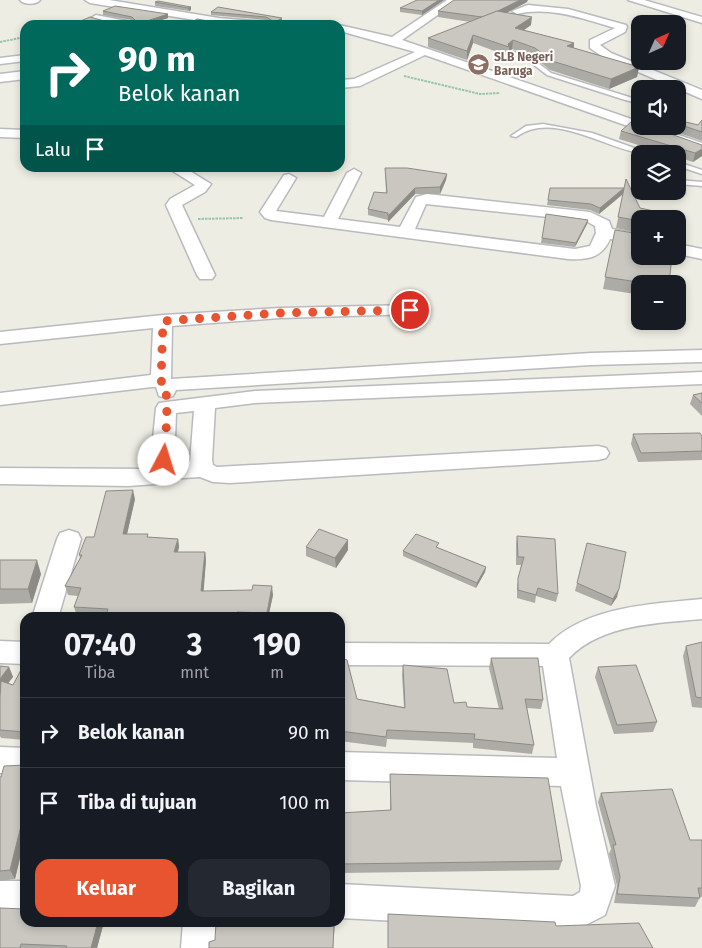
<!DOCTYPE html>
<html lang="id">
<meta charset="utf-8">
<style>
body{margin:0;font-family:"Fira Sans",sans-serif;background:#242831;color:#f1f3f6;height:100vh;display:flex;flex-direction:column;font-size:19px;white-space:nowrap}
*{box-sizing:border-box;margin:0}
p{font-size:16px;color:#9ea1a6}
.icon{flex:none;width:28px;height:28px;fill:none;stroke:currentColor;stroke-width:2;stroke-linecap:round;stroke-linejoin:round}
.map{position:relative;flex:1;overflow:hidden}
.panel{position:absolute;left:20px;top:612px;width:325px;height:315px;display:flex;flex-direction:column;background:#171b24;border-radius:15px;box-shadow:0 2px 8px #0003}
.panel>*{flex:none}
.guide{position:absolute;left:20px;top:20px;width:325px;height:152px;border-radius:15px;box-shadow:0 2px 8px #0003;background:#00695c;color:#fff;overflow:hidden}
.needle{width:32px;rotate:45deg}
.fabs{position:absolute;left:631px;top:15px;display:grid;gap:10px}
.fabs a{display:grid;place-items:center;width:55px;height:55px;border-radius:10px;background:#171b24;box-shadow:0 2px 8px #0003;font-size:25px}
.pin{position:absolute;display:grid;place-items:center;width:42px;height:42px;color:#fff;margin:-21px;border:2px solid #fff;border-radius:50%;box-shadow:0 1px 5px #0007}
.me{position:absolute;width:55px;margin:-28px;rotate:5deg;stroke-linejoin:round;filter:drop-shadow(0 0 4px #0008)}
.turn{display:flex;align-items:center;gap:18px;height:105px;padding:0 15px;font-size:22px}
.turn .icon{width:65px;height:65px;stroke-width:2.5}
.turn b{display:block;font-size:35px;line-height:42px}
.then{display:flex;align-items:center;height:48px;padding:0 15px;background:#0003;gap:10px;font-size:19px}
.eta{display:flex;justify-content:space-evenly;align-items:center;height:85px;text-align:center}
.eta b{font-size:30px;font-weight:700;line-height:35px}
.primary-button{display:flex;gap:10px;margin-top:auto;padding:10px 15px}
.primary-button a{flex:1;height:58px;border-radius:15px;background:#e7542f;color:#fff;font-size:20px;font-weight:700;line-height:58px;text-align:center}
.primary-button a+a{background:#242831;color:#f1f3f6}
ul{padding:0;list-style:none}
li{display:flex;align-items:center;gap:15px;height:70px;padding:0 15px;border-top:1px solid #363941}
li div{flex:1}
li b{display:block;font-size:19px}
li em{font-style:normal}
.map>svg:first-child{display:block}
</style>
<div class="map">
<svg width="702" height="948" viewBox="0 0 702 948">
<rect width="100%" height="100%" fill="#eeede3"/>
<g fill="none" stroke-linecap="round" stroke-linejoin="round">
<defs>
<g id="service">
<path d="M511,51L533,59L551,73L626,96L632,98L640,95V99L633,102L622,99L547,75L529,61L509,54Z"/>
<path d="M673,81L676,83L675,84L666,89H657Z"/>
<path d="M543,124L592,133L651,154C611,154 555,108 516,137L511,136L526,126Z"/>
<path d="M637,160H640V169L636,167Z"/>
<path d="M678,162L702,170V174L678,166Z"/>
<path d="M678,180L702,182V186L678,184Z"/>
</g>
<g id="minor">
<path d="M20,0H40C36,5 24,5 20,0Z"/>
<path d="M85,0H109L219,18L266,22L271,25L219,24L90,3Z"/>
<path d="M447,0H459L402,40L640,122V126H653L702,143V152L425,55L360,86L340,88V80L354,79L415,52L340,31L339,25L392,37Z"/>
<path d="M628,0H644L702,17V23Z"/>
<path d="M528,5L568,9L626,25L627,27L625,32L600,45L611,53L702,90V99L603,57L590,48V40L615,28C584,19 550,6 517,14L512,11Z"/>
<path d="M96,15L132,22L137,25H116L92,20L91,18Z"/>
<path d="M296,22H321L326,25H291Z"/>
<path d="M25,55V61L0,64V58Z"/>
<path d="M25,71V79L0,82V74Z"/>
<path d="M0,129L25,130V138L0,137Z"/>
<path d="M168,168H185L211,184L205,192L182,205L215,275L212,279H200L197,275L166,205L170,199L195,185Z"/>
<path d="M354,169L361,173L338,219L400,227L416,197L427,194L590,212L609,221L612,229L640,234V244L610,239C602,258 587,260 568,259L271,220L265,218L260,212L284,175L289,174L296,178L276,211L324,217L347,173ZM426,204L586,221L595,226L596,233L590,246L575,249L415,229Z"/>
<path d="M678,244L702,249V259L678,254Z"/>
<path d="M410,305L416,306L419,310L416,314L280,318L172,326L171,379L591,353L702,350V362L591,365L176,390L173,396L166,398L159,396L156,387H152L0,405V393L151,375L153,328L0,344V332L163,315L280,308Z"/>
<path d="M702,372V384L255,403L215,408L212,460L213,465L217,467L598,446L606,448L609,453L606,458L598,460L230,483L213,482L200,477L167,479L156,484L128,486L0,484V468L150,469L156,408L159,403L166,402L255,391ZM194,411L190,462L174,464L176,413Z"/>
<path d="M69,530L78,533L81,539L58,618H32L57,539L60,533Z"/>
<path d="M702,599V619C658,623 601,624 569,658L596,806L615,886L605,915L576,930L340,918V884L573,896L580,892L581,886L561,786L340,780V752L557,758L543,666L340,665V643L549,644C586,606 652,604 702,599Z"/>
<path d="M0,641L25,642V664L0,663Z"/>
<path d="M0,747L25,748V774L0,773Z"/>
<rect x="0" y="881" width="25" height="34"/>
<path d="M183,922H217L215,948H181Z"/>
</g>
</defs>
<use href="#service" stroke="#b8babf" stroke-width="3"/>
<use href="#minor" stroke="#b8babf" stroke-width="3"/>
<g stroke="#97c4aa" stroke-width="2" stroke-dasharray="2.5 1" stroke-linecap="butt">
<path d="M0,42L25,37"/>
<path d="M404,76L480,94L500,93"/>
<path d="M198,219L243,218"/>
</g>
<use href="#service" fill="#fff" fill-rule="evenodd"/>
<use href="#minor" fill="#fff" fill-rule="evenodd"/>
</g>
<g fill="#adaba5">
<path d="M444,0L422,15L400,12V8Z"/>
<path d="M155,2L191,7V10L189,11L155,6Z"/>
<path d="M527,2L507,13L531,25L524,30L574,43V48L639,67L637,77L609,89L550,70L534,57L512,49L509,52L508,56L473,43L467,60L428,47V38L470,22L438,17V11Z"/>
<path d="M103,11L168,14V18L146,25H77L76,23H135L132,20L103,15Z"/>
<path d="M211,12L282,18V21L275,25H187L219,23H271L266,20L211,15Z"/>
<path d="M678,120L698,125L702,120V141L659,126H678Z"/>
<path d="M621,131L702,145V156L693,162L678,157V154H667L619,139Z"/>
<path d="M385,168L447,174L446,180L440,194H415L388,222V220L368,215V209L386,193Z"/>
<path d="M550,188H624L640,219V233L616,228L623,194L599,214L590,210L547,205Z"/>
<path d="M546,214L588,220L587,224L575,247L541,243Z"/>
<path d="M615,230L640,284V300L635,294L603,289Z"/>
<path d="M702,393V416L690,404L693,395Z"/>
<path d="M633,434L702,436V460L638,462L631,444Z"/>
<path d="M135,499L127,534L149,537L178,539L179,547L178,552H205L206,560L203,591L273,595L268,618H106L77,616L74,607L78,596L68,595L65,586L80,558L79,555L94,537Z"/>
<path d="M517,536L558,594L556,602L536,596L535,603L517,598V586L521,565H516V544Z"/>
<path d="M348,540V550L336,568L306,556V547Z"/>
<path d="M587,543L617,597L611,606L575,591Z"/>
<path d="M438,548L486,567L485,572L476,588L403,556V551Z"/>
<path d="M0,560L41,574L32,603L0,604Z"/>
<path d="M702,642V708L692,707L683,656L686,646Z"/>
<path d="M340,657L357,699L404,707L402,675L403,665L454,703L467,707L499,709L489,668L491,658L543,700L541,709L527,708L534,745L532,754L473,748V743L387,739L386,747L340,741Z"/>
<path d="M0,666L9,667L13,677L8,683L13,685L22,668H25V740L1,738L0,736Z"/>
<path d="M598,667L657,722L653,732L614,734L595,677Z"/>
<path d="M25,765V837L15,879L0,881V777Z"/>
<path d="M390,774L562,861L559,870L340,873V813L390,810Z"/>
<path d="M601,793L690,840H702V897H700L695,907L614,903L617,886L609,854L611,849L598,802Z"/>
<path d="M388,914L556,926L653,948H388Z"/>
<path d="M104,922L97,948H0Z"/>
</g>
<g fill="#8d8b86">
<path d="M439,0H444L422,15V11Z"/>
<path d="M520,0H528L527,2L484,24L485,17Z"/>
<path d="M191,7V10L189,11L188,8Z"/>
<path d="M168,14V18L146,25H135Z"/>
<path d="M532,17L531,25L514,37L515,28Z"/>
<path d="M282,18V21L275,25H270Z"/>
<path d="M473,35V43L467,60V51Z"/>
<path d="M513,40L512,49L509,52V47L508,44Z"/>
<path d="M574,43L573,52L567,46Z"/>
<path d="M639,67L637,77L609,89L611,79Z"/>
<path d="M702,149V156L693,162L695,153Z"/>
<path d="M447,174L446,180L440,194V187Z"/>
<path d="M415,188V194L388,222V216Z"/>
<path d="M624,188L623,194L599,214L600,208Z"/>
<path d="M588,220L587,224L575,247L576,243Z"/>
<path d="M133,490L135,499L125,543L123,534Z"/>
<path d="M178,539L179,547L175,561L174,552Z"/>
<path d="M348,540V550L336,568L335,558Z"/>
<path d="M205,552L206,560L203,600L201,591Z"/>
<path d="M37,560L41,574L32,603L28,589Z"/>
<path d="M486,567L485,572L476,588L477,583Z"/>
<path d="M272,586L273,595L268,618H267V613Z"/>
<path d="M619,589L617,597L611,606L613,599Z"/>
<path d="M9,667L13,677L0,694V679Z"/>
<path d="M25,810V837L15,879L10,870Z"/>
<path d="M98,922H104L97,948H91Z"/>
<path d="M334,922H335L333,948Z"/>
</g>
<g fill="#c9c7c0" stroke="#8d8b86">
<path d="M417,0H439L422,11L400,8Z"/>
<path d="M454,0H520L498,11L482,17L438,11Z"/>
<path d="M158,1L191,7L188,8L155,2Z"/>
<path d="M115,6L168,14L135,25H83L76,23L90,17L115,24L138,23L132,17L103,11Z"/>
<path d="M218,7L282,18L270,25H187L197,19L219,23L271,24L273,21L266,17L211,12Z"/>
<path d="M497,11L532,17L515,28L574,43L567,46L639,67L611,79L552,61L535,48L513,40L508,44L509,47L473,35L467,51L428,38Z"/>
<path d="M678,120L698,125L702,120V132L678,124Z"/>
<path d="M632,121L640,123V126H648L702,145V149L695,153L621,131Z"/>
<path d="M385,168H407L447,174L440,187L415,188L388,216V213L368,209L374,192L387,193Z"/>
<path d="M626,179L640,208L677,216V219H640V221L618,217Z"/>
<path d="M550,188H624L600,208L591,204L548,200Z"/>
<path d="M546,214L588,220L576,243L542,238Z"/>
<path d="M615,230L640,234V256H672L669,284H640V285L638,282L605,277Z"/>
<path d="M702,393V403L693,395Z"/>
<path d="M700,433L702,436V451L641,453L633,434Z"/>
<path d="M133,490L123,534H148L147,537L178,539L174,552H205L201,591L252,590L253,585L272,586L267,613L237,612L236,618H130L106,617L108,609L74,607L81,588L65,586L82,555H79L86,537H94L106,491Z"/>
<path d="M319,529L348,540L335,558L306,547Z"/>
<path d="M416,534L439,543L436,547L486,567L477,583L403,551Z"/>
<path d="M517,536L555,539L558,594L538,588L536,595L518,590V578L524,557H518Z"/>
<path d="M587,543L626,552L619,589L613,599L577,583Z"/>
<path d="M0,560H37L28,589H0Z"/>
<path d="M702,642V698L696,697L686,646Z"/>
<path d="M340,657L347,660L357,699L405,708L403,665L447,669L454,703L466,702L467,707L503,709L491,658H538L543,700L525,699L534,745L474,739L475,734L387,730L386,737L340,731Z"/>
<path d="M636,665L657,722L617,725L598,667Z"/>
<path d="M0,666L9,667L0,679Z"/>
<path d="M22,668H25V732L0,730V697L1,681L13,685Z"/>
<path d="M25,765V810L10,870L0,871V777H1L4,766Z"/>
<path d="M390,774L548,778L562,861L340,864V813L391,810Z"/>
<path d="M672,789L690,840H702V888H698L700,898L617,894L620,877L613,845H616L601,793Z"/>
<path d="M0,908L25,909V922H98L91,948H66L67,946L21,944L20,948H0Z"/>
<path d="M388,914L555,922L556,926L639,923L653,948H388Z"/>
<path d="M216,922H334L333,948H209V942L215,940Z"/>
</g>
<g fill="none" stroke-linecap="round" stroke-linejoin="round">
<path stroke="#e7542f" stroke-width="9" stroke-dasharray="0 16.2" d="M164,460L167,417L166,385L161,381L163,321L280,313L410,310"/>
</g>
<defs>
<symbol id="school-disc" viewBox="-11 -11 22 22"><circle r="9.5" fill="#8d6e63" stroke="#fff"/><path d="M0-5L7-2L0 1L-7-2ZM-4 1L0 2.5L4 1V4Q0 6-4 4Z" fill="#fff"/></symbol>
</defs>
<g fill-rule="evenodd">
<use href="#school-disc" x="466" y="52" width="25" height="25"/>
</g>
<g text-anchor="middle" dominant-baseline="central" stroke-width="4" stroke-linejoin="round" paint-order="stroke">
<g font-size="12" font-weight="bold" fill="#785e54" stroke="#fff" text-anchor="start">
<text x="494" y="57">SLB Negeri<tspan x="494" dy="14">Baruga</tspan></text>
</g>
</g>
</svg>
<div class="fabs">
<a><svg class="needle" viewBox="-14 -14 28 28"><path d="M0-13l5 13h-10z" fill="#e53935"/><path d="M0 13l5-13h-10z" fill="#9ea1a6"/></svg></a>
<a><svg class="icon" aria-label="sound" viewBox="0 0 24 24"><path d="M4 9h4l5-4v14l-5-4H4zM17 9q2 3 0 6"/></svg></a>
<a><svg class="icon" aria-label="layers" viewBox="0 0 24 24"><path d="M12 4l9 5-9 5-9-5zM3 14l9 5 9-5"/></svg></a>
<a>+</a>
<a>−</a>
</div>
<div class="pin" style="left:410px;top:310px;background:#d93025"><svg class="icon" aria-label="arrive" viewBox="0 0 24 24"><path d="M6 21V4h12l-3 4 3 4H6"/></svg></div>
<svg class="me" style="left:164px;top:460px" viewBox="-20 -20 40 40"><circle r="19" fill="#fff"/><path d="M0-13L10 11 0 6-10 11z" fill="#e7542f"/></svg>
<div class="guide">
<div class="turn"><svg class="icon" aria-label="right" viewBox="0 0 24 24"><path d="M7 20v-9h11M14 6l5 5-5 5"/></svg><div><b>90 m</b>Belok kanan</div></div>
<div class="then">Lalu<svg class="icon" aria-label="arrive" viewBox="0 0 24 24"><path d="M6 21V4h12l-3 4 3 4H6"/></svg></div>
</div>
<section class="panel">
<div class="eta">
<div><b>07:40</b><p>Tiba</p></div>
<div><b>3</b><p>mnt</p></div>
<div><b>190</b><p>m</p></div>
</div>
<ul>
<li><svg class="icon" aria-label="right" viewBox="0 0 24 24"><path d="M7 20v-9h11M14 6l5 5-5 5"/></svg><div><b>Belok kanan</b></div><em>90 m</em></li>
<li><svg class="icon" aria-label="arrive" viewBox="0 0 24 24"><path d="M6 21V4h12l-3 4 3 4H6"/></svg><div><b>Tiba di tujuan</b></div><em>100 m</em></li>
</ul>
<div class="primary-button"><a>Keluar</a><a>Bagikan</a></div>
</section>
</div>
